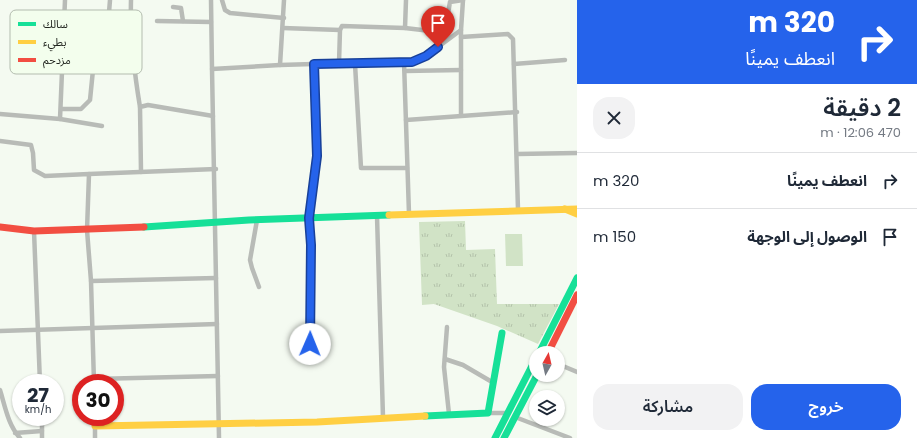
<!DOCTYPE html>
<html lang="ar">
<meta charset="utf-8">
<style>
body{margin:0;font-family:Poppins,"Noto Sans Arabic",sans-serif;background:#f2f2f3;color:#1f2937;direction:rtl;height:100vh;display:flex;flex-direction:column;font-size:15px;white-space:nowrap}
*{box-sizing:border-box;margin:0}
p{font-size:13px;color:#747a83}
.icon{flex:none;width:22px;height:22px;fill:none;stroke:currentColor;stroke-width:2;stroke-linecap:round;stroke-linejoin:round}
.map{position:relative;flex:1;overflow:hidden;direction:ltr}
.side{display:flex;flex-direction:column;background:#fff;width:340px}
.side>*{flex:none}
.guide{background:#2563eb;color:#fff;overflow:hidden}
.needle{width:26px;rotate:8deg}
.controls{position:absolute;left:529px;top:346px;display:grid;gap:8px}
.controls a{display:grid;place-items:center;width:36px;height:36px;border-radius:50%;background:#fff;box-shadow:0 1px 3px #0004;font-size:20px}
.speed{position:absolute;left:12px;top:374px;display:flex;gap:8px;font-size:20px;font-weight:700;text-align:center}
.speed>*{display:grid;place-content:center;width:52px;height:52px;border-radius:50%;background:#fff;box-shadow:0 1px 3px #0004;line-height:1}
.speed small{font-size:10px;font-weight:400}
.speed .limit{border:6px solid #d22;background:#fff;color:#111}
.pin{position:absolute;display:grid;place-items:center;width:34px;height:34px;color:#fff;margin:-41px -17px;border-radius:50% 50% 50% 0;rotate:-45deg;box-shadow:0 0 4px #0007}
.pin .icon{rotate:45deg}
.me{position:absolute;width:44px;margin:-22px;rotate:1deg;stroke-linejoin:round;filter:drop-shadow(0 0 3px #0008)}
.turn{display:flex;align-items:center;gap:14px;height:84px;padding:0 16px;font-size:18px}
.turn .icon{width:52px;height:52px;stroke-width:2.5}
.turn b{display:block;font-size:28px;line-height:34px}
.round{display:grid;place-items:center;flex:none;width:42px;height:42px;border-radius:16px;background:#f2f2f3}
.head{display:flex;align-items:center;justify-content:space-between;height:68px;padding:0 16px}
h1{font-size:24px;font-weight:600;line-height:30px}
.button{display:flex;gap:8px;margin-top:auto;padding:8px 16px}
.button a{flex:1;height:46px;border-radius:16px;background:#2563eb;color:#fff;font-size:16px;font-weight:600;line-height:46px;text-align:center}
.button a+a{background:#f2f2f3;color:#1f2937}
ul{padding:0;list-style:none}
li{display:flex;align-items:center;gap:12px;height:56px;padding:0 16px;border-top:1px solid #e0e1e3}
li div{flex:1}
li b{display:block;font-size:15px}
li em{font-style:normal}
main{display:flex;flex:1;min-height:0}
.map>svg:first-child{display:block}
</style>
<main>
<section class="side">
<div class="guide">
<div class="turn"><svg class="icon" aria-label="right" viewBox="0 0 24 24"><path d="M7 20v-9h11M14 6l5 5-5 5"/></svg><div><b>320 m</b>انعطف يمينًا</div></div>
</div>
<div class="head"><div><h1>2 دقيقة</h1><p>470 m · 12:06</p></div><a class="round"><svg class="icon" aria-label="close" viewBox="0 0 24 24"><path d="M6 6l12 12M18 6L6 18"/></svg></a></div>
<ul>
<li><svg class="icon" aria-label="right" viewBox="0 0 24 24"><path d="M7 20v-9h11M14 6l5 5-5 5"/></svg><div><b>انعطف يمينًا</b></div><em>320 m</em></li>
<li><svg class="icon" aria-label="arrive" viewBox="0 0 24 24"><path d="M6 21V4h12l-3 4 3 4H6"/></svg><div><b>الوصول إلى الوجهة</b></div><em>150 m</em></li>
</ul>
<div class="button"><a>خروج</a><a>مشاركة</a></div>
</section>
<div class="map">
<svg width="577" height="438" viewBox="0 0 577 438">
<defs>
<pattern id="grass-tufts" width="24" height="20" patternUnits="userSpaceOnUse"><rect width="24" height="20" fill="#d1e3c6"/><path d="M3 7l-1-3M5 7V3M7 7l1-3M15 17l-1-3M17 17v-4M19 17l1-3" fill="none" stroke="#b3c2aa"/></pattern>
</defs>
<rect width="100%" height="100%" fill="#f4faf1"/>
<path fill="url(#grass-tufts)" d="M465,221L466,250L495,249L497,304H559L538,344L497,326L434,304L422,305L419,222Z"/>
<path fill="#d1e3c6" d="M505,234H522L523,266H506Z"/>
<g fill="none" stroke-linecap="round" stroke-linejoin="round">
<g stroke="#b8bbb7" stroke-width="4.5">
<path d="M131,0C130,37 134,71 140,107"/>
<path d="M211,0L212,69L280,65L413,61L426,56L461,30L463,0"/>
<path d="M222,0L225,10L230,13L284,18"/>
<path d="M173,7L181,8L183,21"/>
<path d="M35,13L33,40L35,42L84,43L111,36H122L130,31"/>
<path d="M157,21L211,22"/>
<path d="M283,28L340,30"/>
<path d="M405,28L406,0"/>
<path d="M461,30V115"/>
<path d="M107,37L110,0"/>
<path d="M461,37L508,34L513,39L518,210"/>
<path d="M404,62L409,214"/>
<path d="M339,63L340,30L342,26L405,28L439,32L446,25L450,2L463,0"/>
<path d="M355,64L361,168H407"/>
<path d="M514,64L565,60"/>
<path d="M280,65L284,0"/>
<path d="M212,69C215,192 216,315 219,438"/>
<path d="M405,71L461,70"/>
<path d="M62,109H81L90,100L96,40"/>
<path d="M0,114L60,119L65,0"/>
<path d="M60,119L102,126"/>
<path d="M406,120L517,112"/>
<path d="M0,141L31,145L33,153L34,170L45,176L89,174L87,230L91,281L94,383"/>
<path d="M517,154L577,153"/>
<path d="M141,172L140,107L148,105L213,116"/>
<path d="M89,174L216,169"/>
<path d="M377,216L383,417"/>
<path d="M257,220L250,260L252,268L259,287"/>
<path d="M34,231L40,383"/>
<path d="M91,281L216,278"/>
<path d="M447,327L444,367L449,414"/>
<path d="M0,331L217,324"/>
<path d="M310,344L311,245L309,218L317,156L314,64"/>
<path d="M445,359L463,365L492,382"/>
<path d="M558,364L577,372"/>
<path d="M94,379L218,376"/>
<path d="M0,390C5,406 8,425 20,438"/>
<path d="M488,413H508"/>
<path d="M42,417V438"/>
<path d="M95,417V438"/>
<path d="M515,417L570,438"/>
<path d="M15,433L42,431"/>
</g>
<g stroke="#16e098" stroke-width="7">
<path d="M144,227L249,220L389,215"/>
<path d="M539,353L577,278"/>
<path d="M425,416L488,413L502,333"/>
<path d="M495,438L536,358"/>
<path d="M504,438L537,375"/>
</g>
<g stroke="#ffcf43" stroke-width="7">
<path d="M565,209L577,214"/>
<path d="M389,215L577,209"/>
<path d="M95,426L317,422L425,416"/>
</g>
<g stroke="#f24e42" stroke-width="7">
<path d="M0,227L34,231L144,227"/>
<path d="M548,353L577,295"/>
</g>
</g>
<g fill="none" stroke-linecap="round" stroke-linejoin="round">
<defs>
<path id="route" d="M310,344L311,245L309,218L317,156L314,64L412,62L426,56L438,47"/>
</defs>
<use href="#route" stroke="#184099" stroke-width="10"/>
<use href="#route" stroke="#2563eb" stroke-width="7"/>
</g>
<rect x="10" y="10" width="132" height="64" rx="6" fill="#f3feed" stroke="#b3bcaf" stroke-width="1"/>
<rect x="18" y="22" width="18" height="4" fill="#16e098"/>
<rect x="18" y="40" width="18" height="4" fill="#ffcf43"/>
<rect x="18" y="58" width="18" height="4" fill="#f24e42"/>
<g font-size="11" fill="#1f231d">
<text x="43" y="28">سالك</text>
<text x="43" y="46">بطيء</text>
<text x="43" y="64">مزدحم</text>
</g>
</svg>
<div class="controls">
<a><svg class="needle" viewBox="-14 -14 28 28"><path d="M0-13l5 13h-10z" fill="#e53935"/><path d="M0 13l5-13h-10z" fill="#747a83"/></svg></a>
<a><svg class="icon" aria-label="layers" viewBox="0 0 24 24"><path d="M12 4l9 5-9 5-9-5zM3 14l9 5 9-5"/></svg></a>
</div>
<div class="speed"><div>27<small>km/h</small></div><div class="limit">30</div></div>
<div class="pin" style="left:438px;top:47px;background:#d93025"><svg class="icon" aria-label="arrive" viewBox="0 0 24 24"><path d="M6 21V4h12l-3 4 3 4H6"/></svg></div>
<svg class="me" style="left:310px;top:344px" viewBox="-20 -20 40 40"><circle r="19" fill="#fff"/><path d="M0-13L10 11 0 6-10 11z" fill="#2563eb"/></svg>
</div>
</main>
